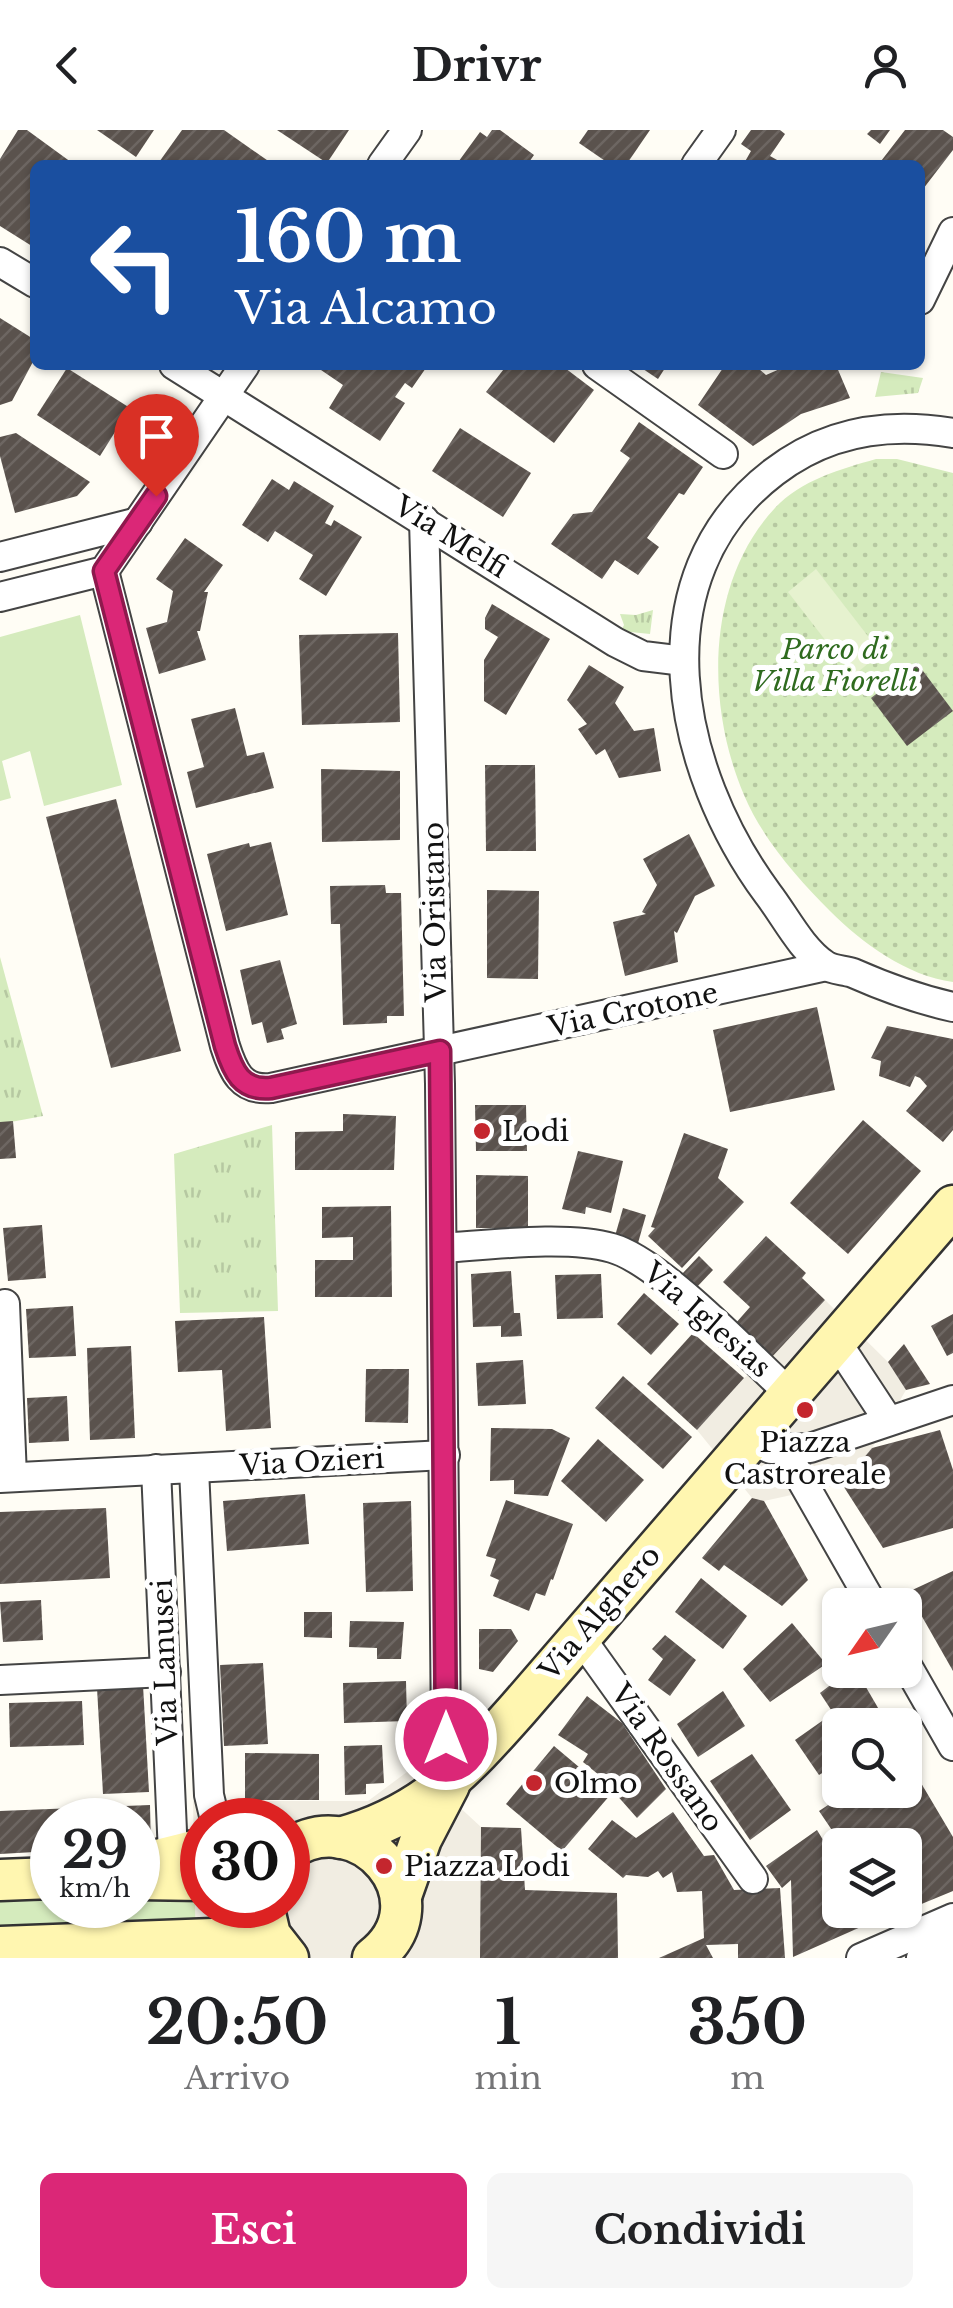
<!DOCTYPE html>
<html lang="it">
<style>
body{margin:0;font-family:"Libre Baskerville",serif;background:#f6f6f6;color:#202124;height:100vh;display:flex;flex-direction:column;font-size:38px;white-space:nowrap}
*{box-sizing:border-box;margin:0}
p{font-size:32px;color:#757577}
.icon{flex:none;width:55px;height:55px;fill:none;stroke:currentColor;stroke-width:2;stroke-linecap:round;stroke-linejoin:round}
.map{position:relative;height:1828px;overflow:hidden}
.panel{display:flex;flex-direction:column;background:#fff;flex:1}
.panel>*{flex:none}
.guide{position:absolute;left:30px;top:30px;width:895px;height:210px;border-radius:15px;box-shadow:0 2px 8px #0004;background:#1a4fa0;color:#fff;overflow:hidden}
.needle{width:65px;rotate:236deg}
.tools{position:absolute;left:822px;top:1458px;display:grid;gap:20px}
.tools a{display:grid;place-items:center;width:100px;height:100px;border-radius:15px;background:#fff;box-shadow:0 2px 8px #0004;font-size:50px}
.speed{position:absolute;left:30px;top:1668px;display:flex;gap:20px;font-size:50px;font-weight:700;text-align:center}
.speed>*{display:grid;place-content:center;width:130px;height:130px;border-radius:50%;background:#fff;box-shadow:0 2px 8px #0004;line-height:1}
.speed small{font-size:25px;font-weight:400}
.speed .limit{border:15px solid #d22;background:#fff;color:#111}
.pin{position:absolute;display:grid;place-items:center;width:85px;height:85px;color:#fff;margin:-102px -42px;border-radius:50% 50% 50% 0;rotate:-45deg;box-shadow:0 0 10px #0007}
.pin .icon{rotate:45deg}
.me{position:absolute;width:110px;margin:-55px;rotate:0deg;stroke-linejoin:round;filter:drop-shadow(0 0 8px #0008)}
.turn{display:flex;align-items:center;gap:35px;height:210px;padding:0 40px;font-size:45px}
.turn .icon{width:130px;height:130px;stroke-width:2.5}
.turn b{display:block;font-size:70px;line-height:85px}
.eta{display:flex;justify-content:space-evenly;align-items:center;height:170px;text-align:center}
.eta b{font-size:60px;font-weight:700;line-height:70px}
.action{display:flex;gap:20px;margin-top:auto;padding:20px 40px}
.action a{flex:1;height:115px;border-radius:15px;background:#db2777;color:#fff;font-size:40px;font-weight:700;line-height:115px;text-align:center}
.action a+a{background:#f6f6f6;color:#202124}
header{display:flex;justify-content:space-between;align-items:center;height:130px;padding:0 40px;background:#fff;font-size:45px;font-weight:700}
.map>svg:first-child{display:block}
</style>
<header><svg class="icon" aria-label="back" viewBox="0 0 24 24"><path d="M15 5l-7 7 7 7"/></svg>Drivr<svg class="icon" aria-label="person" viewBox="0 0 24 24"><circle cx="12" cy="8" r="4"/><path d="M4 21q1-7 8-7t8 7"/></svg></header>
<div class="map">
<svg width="953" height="1828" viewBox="0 0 953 1828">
<defs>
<pattern id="grass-tufts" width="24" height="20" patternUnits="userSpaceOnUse" patternTransform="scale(2.5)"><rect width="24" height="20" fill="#d5ebbd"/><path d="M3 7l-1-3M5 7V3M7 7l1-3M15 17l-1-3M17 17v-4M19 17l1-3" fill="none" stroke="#b6c8a1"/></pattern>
<pattern id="park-dots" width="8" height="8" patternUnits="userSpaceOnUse" patternTransform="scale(2.5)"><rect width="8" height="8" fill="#d5ebbd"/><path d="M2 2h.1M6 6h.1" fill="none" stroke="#b6c8a1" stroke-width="1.8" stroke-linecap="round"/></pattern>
<pattern id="building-hatch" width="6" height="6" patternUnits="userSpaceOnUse" patternTransform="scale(2.5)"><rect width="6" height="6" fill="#5a524d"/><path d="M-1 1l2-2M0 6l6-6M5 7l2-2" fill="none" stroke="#6d6662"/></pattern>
</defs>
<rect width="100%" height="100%" fill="#fffdf5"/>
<g fill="url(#grass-tufts)">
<path d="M881,242L923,248L918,263L875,267Z"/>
<path d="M653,480L650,504L621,501L624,495L620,484L636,485Z"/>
<path d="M0,827L43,986L0,994Z"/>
<path d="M272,995L278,1181L180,1183L174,1024Z"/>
</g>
<path fill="url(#park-dots)" d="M876,329H897L953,343V852C907,846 862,813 830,781C797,748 762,708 744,665C706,576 705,453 775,378C801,350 841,339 876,329Z"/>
<g fill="#d5ebbd">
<path d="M80,485L122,655L44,676L30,621L2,631L11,668L0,671V507Z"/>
<path d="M202,1759V1775L221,1800L0,1804V1766L52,1764V1775H138V1761Z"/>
</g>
<path fill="#e6f2cf" d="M816,439L881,523L853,546L788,462Z"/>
<g fill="#f1ede2" fill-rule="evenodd">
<path d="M825,1170L888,1232L906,1260L872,1318L842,1354L764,1371L752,1368L697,1300L744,1248L771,1228Z"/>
<path d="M415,1636L481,1697L480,1828H196L193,1671H368ZM202,1690H288V1775H202Z"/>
</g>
<g fill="url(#building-hatch)">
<path d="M18,0H27L75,35H35V118L0,96V29Z"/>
<path d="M97,0H154L136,27Z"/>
<path d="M182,0H224L274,35H157Z"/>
<path d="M277,0H349L327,33Z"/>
<path d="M492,0H500L534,25L527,35H456L480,2L487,7Z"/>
<path d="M588,0H650L626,35H611L579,13Z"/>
<path d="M751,0H780L785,4L770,26L786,35H743L751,21L741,14Z"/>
<path d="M871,0H890L880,14L867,4Z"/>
<path d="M905,0H943L953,7V20L920,63V35H878Z"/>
<path d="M0,188L35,210V228L12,271L0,275Z"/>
<path d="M325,235H428L412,258L405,253L395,267L405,273L380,311L329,278L343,255L321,240Z"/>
<path d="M507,235H561L594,260L554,313L486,262Z"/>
<path d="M637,235H667L658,249Z"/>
<path d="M725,235H762L759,239L766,245L789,235H836L850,268L801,284L753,316L698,275Z"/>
<path d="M67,238L130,278L100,326L37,285Z"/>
<path d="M639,292L703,337L684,365L679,363L647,408L659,417L638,445L615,430L602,449L551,414L573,384L592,382L630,328L620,321Z"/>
<path d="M460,298L531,343L503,387L432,341Z"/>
<path d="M16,303L90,352L77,366L15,383L0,326V307Z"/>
<path d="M272,349L289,360L294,351L334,376L325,393L331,396L334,390L362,407L326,466L299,449L313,425L275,401L268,412L242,395Z"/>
<path d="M185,408L223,435L204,462H208L200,501H197L206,530L159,544L146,498L167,492L173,461L156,449Z"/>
<path d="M492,474L550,509L506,585L484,571V530L498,507L485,499V488Z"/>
<path d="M398,503L400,592L302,595L299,505Z"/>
<path d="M917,533L953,581L907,616L871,568Z"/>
<path d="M589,535L624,557L615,573L634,601L654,598L661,641L619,648L605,619L596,625L578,599L587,594L567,570Z"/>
<path d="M235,578L247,626L264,622L274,658L196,678L187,642L204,637L191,589Z"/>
<path d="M485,635H535L536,721H486Z"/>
<path d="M321,639L400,641V710L322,712Z"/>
<path d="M116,669L181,921L111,938L46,687Z"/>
<path d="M689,704L715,756L695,766L677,803L674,801L678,832L625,846L613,792L646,784L642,782L657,755L643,729Z"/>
<path d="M271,712L288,785L226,801L207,724L249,713L250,717Z"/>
<path d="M385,755L386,763H401L404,886H387V893L343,895L340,794H331L330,756Z"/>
<path d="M487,760L539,761L538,849L487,848Z"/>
<path d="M280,830L297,894L281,899L284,909L267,913L262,892L252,895L240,840Z"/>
<path d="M817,877L835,960L730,982L713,900Z"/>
<path d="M887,896L953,909V1000L943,1012L906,981L927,956L920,948L915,946L910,957L879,946L881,931L871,928Z"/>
<path d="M475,975H526L527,1021H476Z"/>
<path d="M343,984L396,986L394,1040H295V1002L343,1001Z"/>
<path d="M863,990L921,1041L848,1124L790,1073Z"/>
<path d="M13,991L16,1028L0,1029V992Z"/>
<path d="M684,1003L728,1019L718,1048L744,1072L682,1138L648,1106L655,1098L651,1097Z"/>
<path d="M578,1021L623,1031L611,1083L586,1077L585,1084L562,1079Z"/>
<path d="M476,1045L528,1046V1098H476Z"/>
<path d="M391,1076L392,1167H315V1130H353V1107L322,1108V1077Z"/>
<path d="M623,1078L646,1085L638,1113L615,1106Z"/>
<path d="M42,1095L46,1148L8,1151L3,1098Z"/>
<path d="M766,1106L806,1143L802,1148L825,1170L771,1228L735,1194L750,1177L723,1152Z"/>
<path d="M699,1126L713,1140L696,1158L682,1144Z"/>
<path d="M511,1141L514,1183H520L522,1206L501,1207V1196L473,1197L471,1144Z"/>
<path d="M601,1144L603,1188L557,1189L555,1145Z"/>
<path d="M644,1163L679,1194L651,1225L617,1194Z"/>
<path d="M73,1176L76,1226L29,1228L26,1179Z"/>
<path d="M953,1184V1223L947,1226L931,1196Z"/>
<path d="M264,1187L271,1298L226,1301L222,1240L178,1242L175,1191Z"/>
<path d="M693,1203L744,1248L697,1300L647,1254Z"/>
<path d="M904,1214L930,1254L906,1260L888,1232Z"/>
<path d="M131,1216L135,1308L90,1310L87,1218Z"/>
<path d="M523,1230L526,1274L478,1276L476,1233Z"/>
<path d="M366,1239H409L408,1293L365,1292Z"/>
<path d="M623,1246L692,1307L663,1339L595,1278Z"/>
<path d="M67,1266L69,1311L29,1313L27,1268Z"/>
<path d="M491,1298L552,1299L570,1308L548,1366L514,1364V1350L490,1351Z"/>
<path d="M940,1300L953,1340V1398L883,1418L842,1354L872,1318Z"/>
<path d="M598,1309L644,1350L606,1392L561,1351Z"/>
<path d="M305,1364L309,1414L227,1421L223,1371Z"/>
<path d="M752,1368L764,1371L808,1450L782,1476L724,1435L719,1441L702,1428Z"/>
<path d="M506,1370L573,1394L553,1450L551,1449L545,1466L536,1463L529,1481L493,1466L499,1450L490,1446L496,1429L486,1426Z"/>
<path d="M411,1371L413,1461L366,1462L363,1373Z"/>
<path d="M106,1378L110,1448L0,1454V1382Z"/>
<path d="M953,1441V1541L908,1462Z"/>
<path d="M701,1448L747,1486L723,1519L675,1482Z"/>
<path d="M41,1470L43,1510L3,1512L0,1472Z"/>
<path d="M304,1482H332V1508L304,1507Z"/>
<path d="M350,1491L404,1492L401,1529H377V1518L349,1517Z"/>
<path d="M792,1493L826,1534L770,1572L743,1539Z"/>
<path d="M479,1499H511L518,1511L493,1542L479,1539Z"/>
<path d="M665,1505L696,1530L670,1566L648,1550L663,1529L652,1519Z"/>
<path d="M263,1533L268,1614L224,1616L220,1535Z"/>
<path d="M850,1540H856L888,1595H841L820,1563Z"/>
<path d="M406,1551L407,1591L344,1593L343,1553Z"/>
<path d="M143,1555L149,1662L103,1664L97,1558Z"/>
<path d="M723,1561L745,1596L698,1627L677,1594Z"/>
<path d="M587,1566L622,1593L666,1659L637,1688L599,1645L583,1632L588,1624L558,1605Z"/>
<path d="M82,1571L84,1615L10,1617L9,1573Z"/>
<path d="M832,1584L840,1597V1632L819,1645L795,1610Z"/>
<path d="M382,1615L384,1653L366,1654V1664L345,1665L344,1616Z"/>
<path d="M554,1616L611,1664L562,1721L506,1674Z"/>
<path d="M245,1623L319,1624V1670H245Z"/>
<path d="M752,1624L791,1680L750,1710L710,1651Z"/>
<path d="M905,1626L953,1707V1761L890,1787L886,1780H905V1715H842L819,1681L851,1660H905Z"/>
<path d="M150,1675L151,1719H138V1690H52V1721L0,1724V1681Z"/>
<path d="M673,1682L704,1726L714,1725L734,1760L780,1758L785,1828H738V1814L706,1815L713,1828H659L704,1808L702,1761L677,1762L672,1742L663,1748L658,1741L648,1747L626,1745L623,1748L588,1719L612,1690L636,1708Z"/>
<path d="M481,1697L521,1698L525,1760L617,1763L618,1828H480Z"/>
<path d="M817,1700L840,1738V1780H865L872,1792L793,1827L791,1750L782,1758L766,1736Z"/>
</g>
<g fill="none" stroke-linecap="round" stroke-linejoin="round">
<defs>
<g id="street">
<path d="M382,35L407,0"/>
<path d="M696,35L721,0"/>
<path d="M0,132L35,153"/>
<path d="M920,170L953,102"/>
<path d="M174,235L615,512L643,526L684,531"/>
<path d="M597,235L723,324"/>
<path d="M953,303C889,292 827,301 774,342C635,448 677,641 768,764C785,786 801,819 825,835C832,840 844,840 853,843C887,858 917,869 953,877"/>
<path d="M424,390L440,954L446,1609L450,1654"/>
<path d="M0,427L138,392"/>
<path d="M104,441L225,916C233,941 241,961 271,958L826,836"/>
<path d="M0,467L104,441L245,235"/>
<path d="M442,1118C490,1115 567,1105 612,1118C661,1132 749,1226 790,1264"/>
<path d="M5,1174L12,1347"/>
<path d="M836,1211L888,1290"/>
<path d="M749,1310L771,1319L810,1318L953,1270"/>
<path d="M785,1321L873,1475"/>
<path d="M156,1339L173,1724"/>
<path d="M194,1339L209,1665L215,1690"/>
<path d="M0,1348L445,1325"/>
<path d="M580,1507L753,1749"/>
<path d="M905,1532L953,1616"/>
<path d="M0,1550L166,1542"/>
<path d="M861,1828L953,1788"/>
<path d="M921,1828L953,1814"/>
</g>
<g id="secondary">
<path d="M340,1708C423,1685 463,1641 518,1579L953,1076"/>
<path d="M288,1720C360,1670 447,1771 373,1828"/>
<path d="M138,1735L202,1719"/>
<path d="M138,1749L202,1750"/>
<path d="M0,1750L52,1748"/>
<path d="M401,1766L421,1709L449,1655"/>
<path d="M263,1775L270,1805L288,1828"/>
<path d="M0,1817L213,1809L250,1814L284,1828"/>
</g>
</defs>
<use href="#street" stroke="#444" stroke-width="32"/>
<use href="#secondary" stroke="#333" stroke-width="45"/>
<use href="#street" stroke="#fff" stroke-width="28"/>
<use href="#secondary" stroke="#fff6b0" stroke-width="40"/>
</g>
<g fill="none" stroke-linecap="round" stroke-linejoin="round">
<defs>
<path id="route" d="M156,366L104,441L225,916C233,941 241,961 271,958L440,921L446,1609"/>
</defs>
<use href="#route" stroke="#8e194d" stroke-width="25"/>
<use href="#route" stroke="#db2777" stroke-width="18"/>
</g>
<g fill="#c4262e" stroke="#fff" stroke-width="4">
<circle cx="482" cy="1001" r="10"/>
<circle cx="805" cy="1280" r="10"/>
<circle cx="534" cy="1653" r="10"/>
<circle cx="384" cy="1736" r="10"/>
</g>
<g text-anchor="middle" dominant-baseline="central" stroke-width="10" stroke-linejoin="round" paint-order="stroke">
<g font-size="28" fill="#111" stroke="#fff">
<text transform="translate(451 407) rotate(32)">Via Melfi</text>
<text transform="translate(435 782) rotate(-91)">Via Oristano</text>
<text transform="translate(633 880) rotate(-12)">Via Crotone</text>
<text transform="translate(707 1190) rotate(41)">Via Iglesias</text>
<text transform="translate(312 1332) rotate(-3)">Via Ozieri</text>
<text transform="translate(600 1483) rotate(-49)">Via Alghero</text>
<text transform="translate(165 1532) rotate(-92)">Via Lanusei</text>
<text transform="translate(667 1628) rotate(55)">Via Rossano</text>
</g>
<g font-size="28" font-style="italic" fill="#2f6b1f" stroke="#fff">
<text x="835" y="519">Parco di<tspan x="835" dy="32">Villa Fiorelli</tspan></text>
</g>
<g font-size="28" fill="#111" stroke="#fff" text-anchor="start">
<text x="502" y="1001">Lodi</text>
<text x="805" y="1312" text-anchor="middle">Piazza<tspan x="805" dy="32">Castroreale</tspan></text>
<text x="554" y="1653">Olmo</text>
<text x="404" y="1736">Piazza Lodi</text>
</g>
</g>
</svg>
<div class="tools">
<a><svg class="needle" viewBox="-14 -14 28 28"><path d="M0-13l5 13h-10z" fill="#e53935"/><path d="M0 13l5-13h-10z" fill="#757577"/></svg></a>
<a><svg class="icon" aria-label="search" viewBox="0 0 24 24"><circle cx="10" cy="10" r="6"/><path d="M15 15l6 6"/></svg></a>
<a><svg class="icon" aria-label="layers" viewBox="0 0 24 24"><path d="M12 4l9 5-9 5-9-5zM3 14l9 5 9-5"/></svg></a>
</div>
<div class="speed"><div>29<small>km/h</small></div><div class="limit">30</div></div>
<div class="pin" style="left:156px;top:366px;background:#d93025"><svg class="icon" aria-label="arrive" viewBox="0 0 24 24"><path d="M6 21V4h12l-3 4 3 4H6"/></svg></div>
<svg class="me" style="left:446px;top:1609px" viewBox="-20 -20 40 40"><circle r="17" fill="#db2777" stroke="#fff" stroke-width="3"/><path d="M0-11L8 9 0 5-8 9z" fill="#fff"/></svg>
<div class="guide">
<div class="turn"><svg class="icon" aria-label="left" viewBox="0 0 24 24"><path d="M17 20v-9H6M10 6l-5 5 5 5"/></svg><div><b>160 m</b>Via Alcamo</div></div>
</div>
</div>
<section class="panel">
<div class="eta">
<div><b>20:50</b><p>Arrivo</p></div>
<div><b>1</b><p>min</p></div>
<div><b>350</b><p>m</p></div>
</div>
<div class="action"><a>Esci</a><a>Condividi</a></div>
</section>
